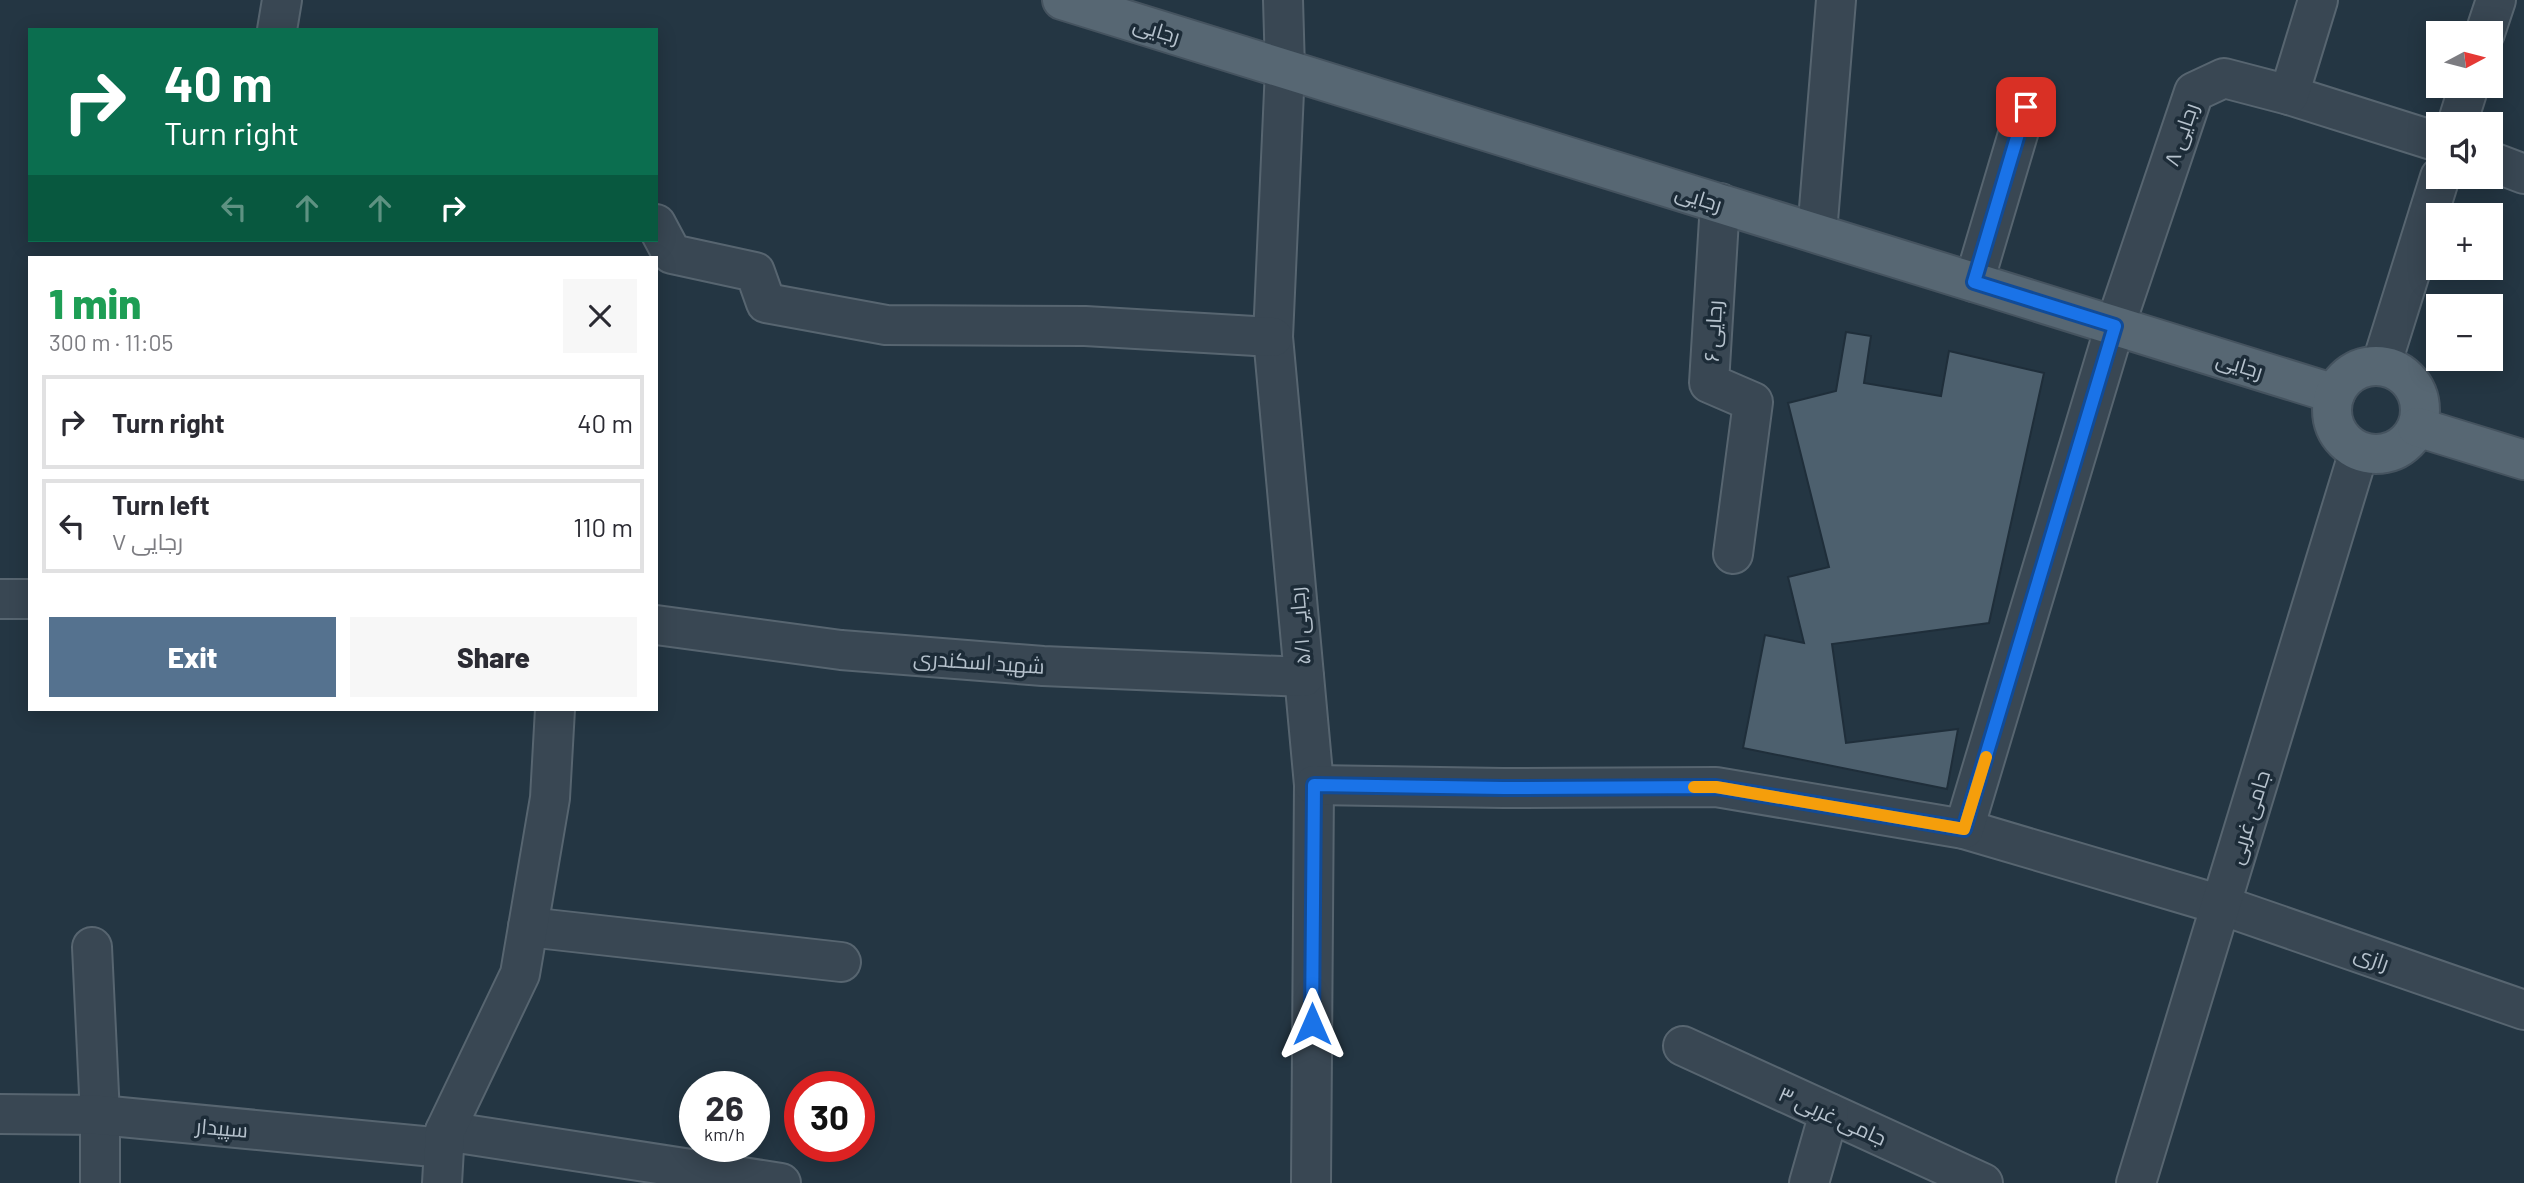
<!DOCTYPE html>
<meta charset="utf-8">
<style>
body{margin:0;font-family:Barlow,Cairo,sans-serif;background:#f7f7f7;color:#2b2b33;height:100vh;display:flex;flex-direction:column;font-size:26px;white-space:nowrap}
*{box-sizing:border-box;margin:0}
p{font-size:23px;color:#7c7c81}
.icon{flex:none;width:38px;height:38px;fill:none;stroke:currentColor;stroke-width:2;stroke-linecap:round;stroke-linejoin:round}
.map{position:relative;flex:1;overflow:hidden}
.sheet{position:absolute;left:28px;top:256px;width:630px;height:455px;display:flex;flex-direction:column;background:#fff;border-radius:0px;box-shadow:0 4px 18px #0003}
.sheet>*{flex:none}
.top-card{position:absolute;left:28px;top:28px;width:630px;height:214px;border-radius:0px;box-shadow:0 4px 18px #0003;background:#0b6e4f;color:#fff;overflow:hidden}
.needle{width:46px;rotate:83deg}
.controls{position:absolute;left:2426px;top:21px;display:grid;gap:14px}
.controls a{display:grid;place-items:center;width:77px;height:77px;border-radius:0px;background:#fff;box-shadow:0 4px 18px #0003;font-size:35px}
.speed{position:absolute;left:679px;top:1071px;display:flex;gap:14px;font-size:35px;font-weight:700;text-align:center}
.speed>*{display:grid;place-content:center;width:91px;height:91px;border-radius:50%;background:#fff;box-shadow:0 4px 18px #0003;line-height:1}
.speed small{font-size:18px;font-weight:400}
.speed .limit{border:10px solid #d22;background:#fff;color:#111}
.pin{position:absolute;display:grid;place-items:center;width:60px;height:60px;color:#fff;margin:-30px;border-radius:14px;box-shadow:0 4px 10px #0006}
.me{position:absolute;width:77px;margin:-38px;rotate:0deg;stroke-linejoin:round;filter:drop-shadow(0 0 5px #0008)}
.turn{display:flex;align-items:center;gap:24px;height:147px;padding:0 21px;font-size:32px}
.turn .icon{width:91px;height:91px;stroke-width:2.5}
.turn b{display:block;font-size:49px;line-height:60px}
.lanes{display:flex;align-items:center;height:66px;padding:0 21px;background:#0003;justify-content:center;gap:35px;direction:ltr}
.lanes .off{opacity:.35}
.round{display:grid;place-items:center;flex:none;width:74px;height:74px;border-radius:0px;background:#f7f7f7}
.headline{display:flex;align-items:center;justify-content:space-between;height:119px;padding:0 21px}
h1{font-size:42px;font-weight:800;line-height:52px;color:#1e9e55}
.button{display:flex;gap:14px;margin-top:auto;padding:14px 21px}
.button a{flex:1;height:80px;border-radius:0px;background:#55728f;color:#fff;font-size:28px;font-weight:800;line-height:80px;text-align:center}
.button a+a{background:#f7f7f7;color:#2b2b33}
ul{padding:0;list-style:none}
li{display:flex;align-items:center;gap:21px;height:94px;margin:0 14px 10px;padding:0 7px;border:4px solid #e1e1e2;border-radius:0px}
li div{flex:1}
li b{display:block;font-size:26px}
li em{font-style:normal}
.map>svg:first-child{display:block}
</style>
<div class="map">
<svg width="2524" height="1183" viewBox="0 0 2524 1183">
<rect width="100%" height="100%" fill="#243643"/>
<path fill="#4d606e" stroke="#1f2e3a" stroke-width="2" d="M1846,332L1871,336L1864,383L1941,396L1949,351L2044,373L1989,623L1832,644L1846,743L1958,729L1947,789L1743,748L1765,635L1804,643L1788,577L1829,567L1788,403L1836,391Z"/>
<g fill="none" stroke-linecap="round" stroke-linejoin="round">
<defs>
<g id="minor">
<path d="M1283,0L1285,69L1273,337L1314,785L1311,1183"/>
<path d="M277,30L282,0"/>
<path d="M2485,33L2496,0"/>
<path d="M2289,95L2438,142"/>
<path d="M2457,124L2469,86"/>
<path d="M2490,161L2524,174"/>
<path d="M1720,203L1709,383L1753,402L1733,554"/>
<path d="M656,224L672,254L755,272L766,303L886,325L1085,326L1273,337"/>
<path d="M1817,233L1836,0"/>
<path d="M1974,282L2026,107"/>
<path d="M2381,366L2440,177"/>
<path d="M0,599H30"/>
<path d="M656,625L841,650L1043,666L1304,677"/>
<path d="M1314,785L1503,788L1716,787L1964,829L2221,905L2524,1010"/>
<path d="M1964,829L2115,326L2194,92L2224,78L2289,95L2318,0"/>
<path d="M528,927L841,962"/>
<path d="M92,947L100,1115V1183"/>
<path d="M1683,1046L1983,1183"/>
<path d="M0,1114L100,1115L444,1148"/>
<path d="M445,1131L781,1183"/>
<path d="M442,1183L445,1131L520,974L550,798L555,709"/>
<path d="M1809,1183L1829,1113"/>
<path d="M2136,1183L2359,451"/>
</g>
<g id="major">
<path d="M1062,0L2335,394"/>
<circle cx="2376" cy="410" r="44"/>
<path d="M2417,427L2524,460"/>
</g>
</defs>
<use href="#minor" stroke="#576570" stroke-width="42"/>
<use href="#major" stroke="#45535f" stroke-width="42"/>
<use href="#minor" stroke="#394753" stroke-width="38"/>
<use href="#major" stroke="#576773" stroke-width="38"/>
</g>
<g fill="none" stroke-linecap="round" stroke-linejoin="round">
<defs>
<path id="route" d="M1312,1024L1314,785L1503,788L1716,787L1964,829L2115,326L1974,282L2026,107"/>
</defs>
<use href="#route" stroke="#114b97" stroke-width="18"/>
<use href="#route" stroke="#1a73e8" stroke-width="12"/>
<path stroke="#f59e0b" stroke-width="12" d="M1694,787H1716L1964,829L1986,757"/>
</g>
<g text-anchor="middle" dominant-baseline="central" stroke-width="7" stroke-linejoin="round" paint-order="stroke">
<g font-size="21" fill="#b6c2cd" stroke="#1d2c38">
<text transform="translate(1157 29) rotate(17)">رجایی</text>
<text transform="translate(2180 134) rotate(-71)">رجایی ۸</text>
<text transform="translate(1699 197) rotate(17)">رجایی</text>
<text transform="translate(1712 331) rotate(-87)">رجایی ۶</text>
<text transform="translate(2240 364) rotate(17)">رجایی</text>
<text transform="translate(1299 626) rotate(-95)">رجایی ۵/۱</text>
<text transform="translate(979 661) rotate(4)">شهید اسکندری</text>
<text transform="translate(2248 817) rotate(-73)">جامی غربی</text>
<text transform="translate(2372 957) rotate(19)">رازی</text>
<text transform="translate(1833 1115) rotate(24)">جامی غربی ۳</text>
<text transform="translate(222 1127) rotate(5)">سپیدار</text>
</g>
</g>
</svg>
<div class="controls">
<a><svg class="needle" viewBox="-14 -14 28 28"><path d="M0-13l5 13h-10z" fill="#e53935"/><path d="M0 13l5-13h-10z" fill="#7c7c81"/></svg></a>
<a><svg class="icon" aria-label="sound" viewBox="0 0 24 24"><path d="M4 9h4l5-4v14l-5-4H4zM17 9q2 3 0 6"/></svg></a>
<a>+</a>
<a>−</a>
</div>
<div class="speed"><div>26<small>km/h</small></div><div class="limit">30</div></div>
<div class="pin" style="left:2026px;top:107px;background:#d93025"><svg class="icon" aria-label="arrive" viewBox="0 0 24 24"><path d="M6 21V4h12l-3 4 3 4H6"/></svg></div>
<svg class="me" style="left:1312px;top:1024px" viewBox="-20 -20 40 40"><path d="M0-17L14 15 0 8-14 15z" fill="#1a73e8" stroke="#fff" stroke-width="4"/></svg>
<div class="top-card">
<div class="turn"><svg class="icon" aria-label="right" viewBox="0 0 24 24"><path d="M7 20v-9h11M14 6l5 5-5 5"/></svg><div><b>40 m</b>Turn right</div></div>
<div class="lanes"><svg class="icon off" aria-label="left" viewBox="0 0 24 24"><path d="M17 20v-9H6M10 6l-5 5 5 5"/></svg><svg class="icon off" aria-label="ahead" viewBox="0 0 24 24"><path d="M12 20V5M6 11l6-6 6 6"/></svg><svg class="icon off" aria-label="ahead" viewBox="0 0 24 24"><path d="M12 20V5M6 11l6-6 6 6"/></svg><svg class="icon" aria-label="right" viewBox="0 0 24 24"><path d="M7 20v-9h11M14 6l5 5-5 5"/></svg></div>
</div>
<section class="sheet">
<div class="headline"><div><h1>1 min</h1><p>300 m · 11:05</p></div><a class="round"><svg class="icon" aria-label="close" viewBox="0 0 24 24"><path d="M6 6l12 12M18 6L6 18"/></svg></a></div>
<ul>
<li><svg class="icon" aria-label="right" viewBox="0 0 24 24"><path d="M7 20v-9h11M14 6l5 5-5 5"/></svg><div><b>Turn right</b></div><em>40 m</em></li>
<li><svg class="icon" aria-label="left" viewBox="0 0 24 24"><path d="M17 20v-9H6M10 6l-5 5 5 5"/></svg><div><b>Turn left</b><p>رجایی ۷</p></div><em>110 m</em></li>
</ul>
<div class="button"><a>Exit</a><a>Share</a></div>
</section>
</div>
